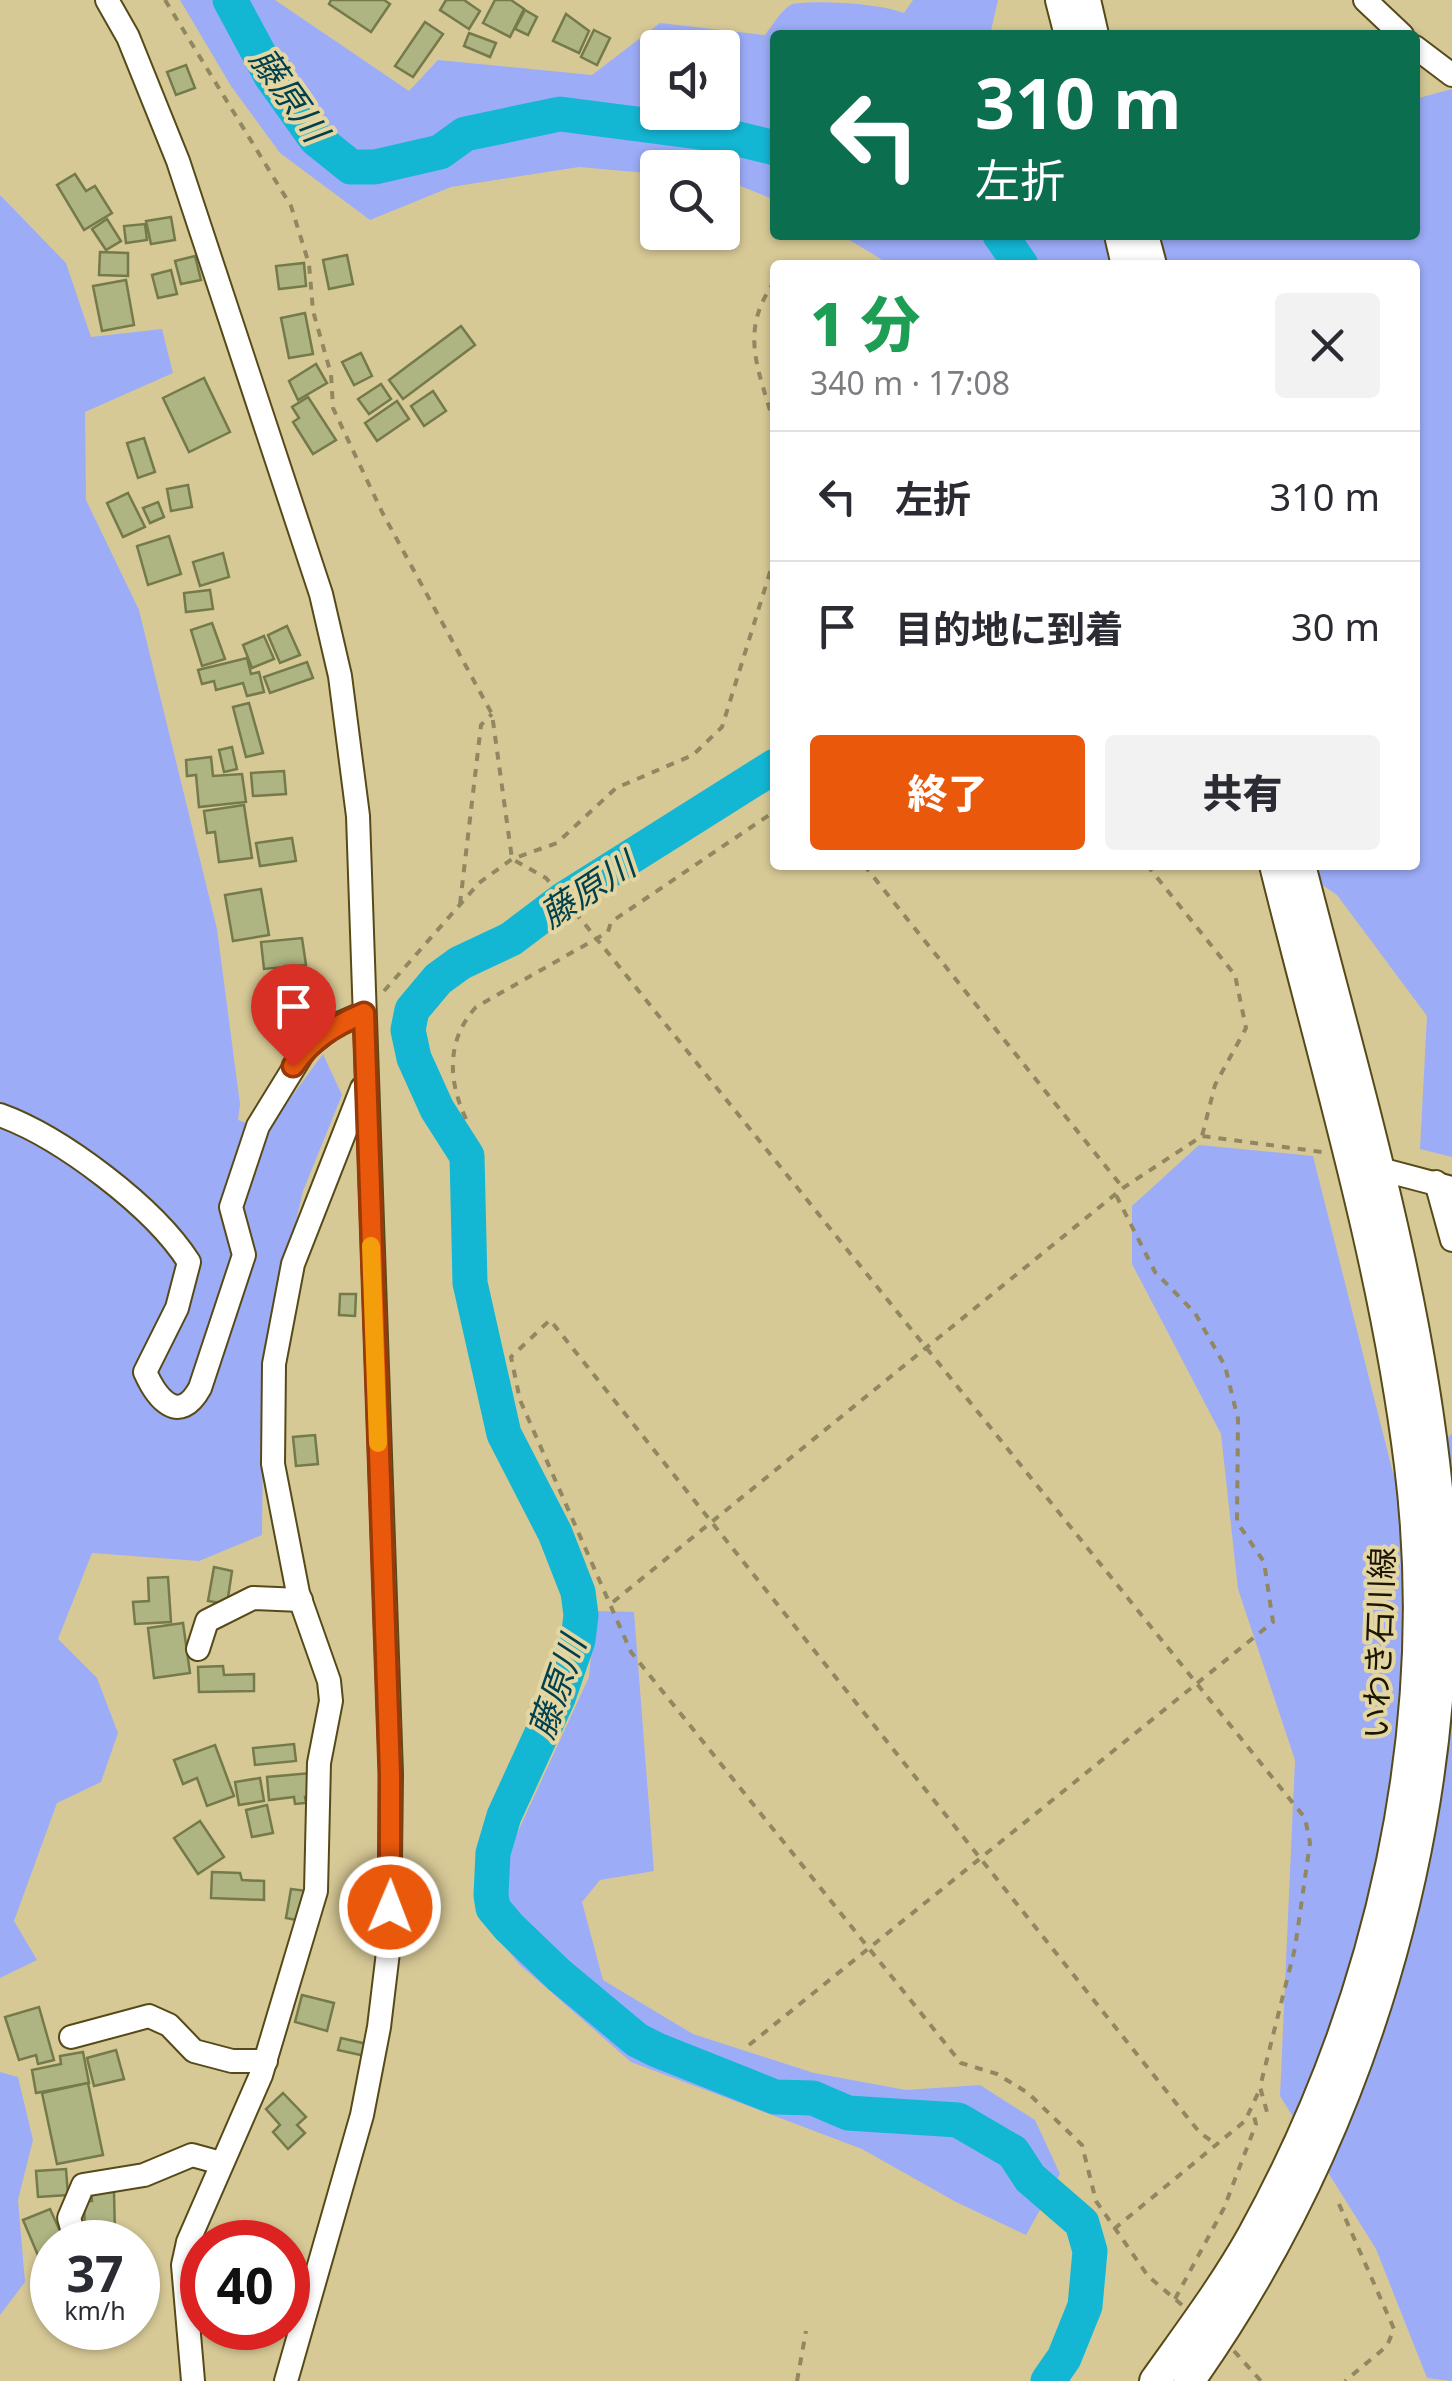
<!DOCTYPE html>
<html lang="ja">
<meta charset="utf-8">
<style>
body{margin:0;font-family:"Noto Sans","Noto Sans JP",sans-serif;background:#f2f2f3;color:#2b2b33;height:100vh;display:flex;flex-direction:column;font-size:38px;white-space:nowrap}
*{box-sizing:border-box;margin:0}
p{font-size:32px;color:#7c7c81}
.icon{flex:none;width:55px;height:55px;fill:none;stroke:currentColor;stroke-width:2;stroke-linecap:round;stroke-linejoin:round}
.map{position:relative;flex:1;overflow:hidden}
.details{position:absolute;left:770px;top:260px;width:650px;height:610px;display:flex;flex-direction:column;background:#fff;border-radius:10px;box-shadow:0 2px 8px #0004}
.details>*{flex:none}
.guide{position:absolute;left:770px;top:30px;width:650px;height:210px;border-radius:10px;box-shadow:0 2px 8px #0004;background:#0b6e4f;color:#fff;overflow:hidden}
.tools{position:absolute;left:640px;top:30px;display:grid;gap:20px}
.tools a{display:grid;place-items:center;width:100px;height:100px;border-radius:10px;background:#fff;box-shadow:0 2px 8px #0004;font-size:50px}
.speed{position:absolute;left:30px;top:2220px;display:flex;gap:20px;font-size:50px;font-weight:700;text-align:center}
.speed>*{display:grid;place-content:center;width:130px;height:130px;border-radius:50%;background:#fff;box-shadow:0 2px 8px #0004;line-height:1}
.speed small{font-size:25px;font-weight:400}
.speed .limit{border:15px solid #d22;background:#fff;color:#111}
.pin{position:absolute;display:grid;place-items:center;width:85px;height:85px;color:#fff;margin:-102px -42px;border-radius:50% 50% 50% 0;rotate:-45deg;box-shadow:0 0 10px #0007}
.pin .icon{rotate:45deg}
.me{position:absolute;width:110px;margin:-55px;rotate:1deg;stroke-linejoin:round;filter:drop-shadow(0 0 8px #0008)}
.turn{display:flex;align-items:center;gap:35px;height:210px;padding:0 40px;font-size:45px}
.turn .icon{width:130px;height:130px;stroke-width:2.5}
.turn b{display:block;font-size:70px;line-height:85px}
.round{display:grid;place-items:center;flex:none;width:105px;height:105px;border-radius:10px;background:#f2f2f3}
.head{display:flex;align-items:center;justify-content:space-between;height:170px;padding:0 40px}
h1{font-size:60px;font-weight:800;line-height:75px;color:#1e9e55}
.cta{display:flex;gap:20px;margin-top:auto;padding:20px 40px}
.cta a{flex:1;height:115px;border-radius:10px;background:#ea580c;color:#fff;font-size:40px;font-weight:800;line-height:115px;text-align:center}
.cta a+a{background:#f2f2f3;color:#2b2b33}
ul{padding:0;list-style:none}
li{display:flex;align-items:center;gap:30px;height:130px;padding:0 40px;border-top:2px solid #e1e1e2}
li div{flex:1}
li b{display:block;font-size:38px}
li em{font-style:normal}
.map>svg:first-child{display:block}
</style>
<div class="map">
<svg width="1452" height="2381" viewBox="0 0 1452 2381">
<rect width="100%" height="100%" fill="#d7c996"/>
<g fill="#9dacf7" fill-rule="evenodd">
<path d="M180,0H275L409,91L438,60L592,75L660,23L765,35C773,25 780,11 792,4C818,0 877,3 904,13L913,0H998L990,35H775V200L723,179L722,168H658L657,174L579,167L451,187L370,220L280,153L231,86ZM658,48H722V112H658Z"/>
<path d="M1452,89V1157L1420,1149L1427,1016L1337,895L1293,865H1415V265H891L841,235H1415V99Z"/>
<path d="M0,195L66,263L91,337L162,329L173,373L85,412L86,500L139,610L217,929L240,1104L238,1120L267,1130L323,1054L342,1095L303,1191L264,1358L262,1535L199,1561L92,1553L58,1639L97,1678L118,1733L101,1782L57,1803L14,1921L37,1960L0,1978Z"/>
<path d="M1199,1145L1313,1156L1393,1473L1452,1434V2381L1427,2378L1376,2249L1280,2096L1295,1760L1238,1589L1221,1434L1132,1264V1206Z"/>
<path d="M595,1611L634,1612L654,1871L600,1880L582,1902L603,1980L693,2034L814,2073L906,2090L980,2085L1035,2120L1060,2174L1026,2235L956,2202L862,2149L631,2062L520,1965L479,1916L589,1677Z"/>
<path d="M0,2072L18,2077L33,2140L18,2200L25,2282L0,2315Z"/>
</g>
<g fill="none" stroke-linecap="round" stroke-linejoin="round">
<g stroke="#13b7d4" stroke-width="35">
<path d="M230,0L271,76L316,139L351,167H375L440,152L465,134L560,114L722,135L775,148"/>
<path d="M1000,235L1021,265"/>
<path d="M775,766L564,899L511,939L460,963L438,979L412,1010L408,1030L414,1058L437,1109L467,1156L470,1283L504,1434L555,1533L578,1592L581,1615L578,1640L558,1698L504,1816L493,1853L491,1895L493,1908L509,1927L559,1975L637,2040L657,2050L775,2097L813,2098L848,2113L958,2120L1013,2152L1030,2178L1082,2223L1090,2251L1085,2306L1064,2358L1048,2381"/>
</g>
</g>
<g fill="#aeb583" stroke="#747a4a" stroke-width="2.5">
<path d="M331,0H384L390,4L371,32L329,4Z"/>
<path d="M446,0H464L480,11L469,29L440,10Z"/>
<path d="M495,0H511L524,9L510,37L483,23Z"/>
<path d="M525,10L537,17L528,35L515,29Z"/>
<path d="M566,14L589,31L579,53L553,41Z"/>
<path d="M425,22L443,34L413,77L395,66Z"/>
<path d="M594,30L610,38L597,65L581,57Z"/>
<path d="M469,33L496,43L490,57L464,46Z"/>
<path d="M186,65L195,88L176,95L167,72Z"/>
<path d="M75,174L86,191L95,186L112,213L84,230L57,185Z"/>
<path d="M171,217L175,240L151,244L146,221Z"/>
<path d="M107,219L121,241L106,250L92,229Z"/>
<path d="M145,224L147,240L126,243L124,226Z"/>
<path d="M100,252L128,253V276L99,275Z"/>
<path d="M347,255L353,284L329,289L323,260Z"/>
<path d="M195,256L201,280L181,284L175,261Z"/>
<path d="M304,263L306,286L279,289L276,266Z"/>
<path d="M171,270L177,294L158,298L152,275Z"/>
<path d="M126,280L134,325L102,331L93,286Z"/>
<path d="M305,313L313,354L289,358L281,318Z"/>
<path d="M461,326L475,345L403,399L389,380Z"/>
<path d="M361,353L372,376L354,385L342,362Z"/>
<path d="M316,364L327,383L298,400L289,381Z"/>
<path d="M204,378L230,432L189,452L163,398Z"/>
<path d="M381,384L391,399L369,414L358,399Z"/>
<path d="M433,391L446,411L424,426L411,406Z"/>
<path d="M308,397L336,440L313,454L293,422L299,418L292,407Z"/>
<path d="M397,401L409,419L377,441L365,423Z"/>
<path d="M144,438L155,472L138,478L127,443Z"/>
<path d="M188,485L192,507L171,511L167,489Z"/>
<path d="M128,493L145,527L123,537L107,503Z"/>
<path d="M158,502L164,517L150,523L143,508Z"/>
<path d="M169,536L181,574L148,585L137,546Z"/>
<path d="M223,553L229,577L200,586L193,562Z"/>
<path d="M210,590L213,609L186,612L184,593Z"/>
<path d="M212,623L225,659L202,666L191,630Z"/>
<path d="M287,626L300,655L280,663L268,635Z"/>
<path d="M264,636L274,659L252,668L243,645Z"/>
<path d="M247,658L251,674L259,672L264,692L247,696L243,683L216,690L214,681L202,684L198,670Z"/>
<path d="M307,662L313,678L270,693L264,677Z"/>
<path d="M249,703L263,753L246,757L233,707Z"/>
<path d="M232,747L237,769L224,772L219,750Z"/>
<path d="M211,757L213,776L242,774L246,802L199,807L196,775L187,776L186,760Z"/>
<path d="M284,771L286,794L253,796L251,773Z"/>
<path d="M244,805L252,858L219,862L215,832L207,833L204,811Z"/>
<path d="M292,838L296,861L260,866L256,843Z"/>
<path d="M261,889L269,935L233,941L225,895Z"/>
<path d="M302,938L306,965L264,969L261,942Z"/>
<path d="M340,1294H356L355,1316L339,1315Z"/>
<path d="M315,1435L318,1464L296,1466L293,1437Z"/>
<path d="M214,1567L232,1571L227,1604L208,1601Z"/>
<path d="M168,1577L171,1622L135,1624L133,1602L149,1601L148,1578Z"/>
<path d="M183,1623L190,1673L154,1678L148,1628Z"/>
<path d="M223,1666L224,1675L254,1674V1691L199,1692L198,1667Z"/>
<path d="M294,1744L296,1761L255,1765L253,1748Z"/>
<path d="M215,1745L234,1796L207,1806L197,1778L183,1784L174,1760Z"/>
<path d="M311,1773L313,1797H305L306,1803L295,1804L294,1797L269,1800L267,1777Z"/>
<path d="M260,1778L264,1801L239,1805L235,1782Z"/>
<path d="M267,1805L273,1833L252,1837L246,1810Z"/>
<path d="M200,1821L224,1857L198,1874L174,1838Z"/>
<path d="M212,1872L240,1873L242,1880L264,1881V1900L211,1898Z"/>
<path d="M291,1889L307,1891L302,1921L286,1918Z"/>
<path d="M302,1995L334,2003L327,2031L295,2022Z"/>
<path d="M39,2007L54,2060L38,2064L36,2055L19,2060L5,2017Z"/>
<path d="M341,2038L367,2044L365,2056L338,2050Z"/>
<path d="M116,2050L124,2079L94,2086L87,2058Z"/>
<path d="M83,2052L89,2083L36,2093L32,2070L61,2064L60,2056Z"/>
<path d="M88,2083L103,2155L57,2164L42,2093Z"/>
<path d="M283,2093L306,2117L297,2125L305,2133L288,2149L273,2132L280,2125L266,2109Z"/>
<path d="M66,2169L68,2195L38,2197L36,2171Z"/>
<path d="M91,2192H114L115,2236L85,2237L84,2201H92Z"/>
<path d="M50,2209L65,2242H52V2254L40,2260L23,2220Z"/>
<path d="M52,2260V2286L42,2287L38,2263Z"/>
</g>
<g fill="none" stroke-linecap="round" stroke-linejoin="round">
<defs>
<g id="minor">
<path d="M107,0L128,37L178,161L321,594L340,676L358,816L391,1774L389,1944L379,2027L362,2115L286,2381"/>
<path d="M1365,0L1402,35"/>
<path d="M1415,47L1452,75"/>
<path d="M0,1115C61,1137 154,1207 189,1262L177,1308L145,1372C157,1399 179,1426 200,1388L244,1255L231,1207L258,1126L306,1048L334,1026L364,1013"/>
<path d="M1376,1168L1452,1188"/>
<path d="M1436,1182L1452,1240"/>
<path d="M198,1649L207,1621L253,1598L301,1600"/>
<path d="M71,2037L149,2016L169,2025L194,2051L232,2061H266"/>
<path d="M75,2239L69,2218L83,2185L144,2175L192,2155L221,2163"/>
<path d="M193,2381L183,2265L188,2242L261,2075L316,1891L319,1763L331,1701L329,1681L298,1593L273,1464L274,1364L293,1264L362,1088"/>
</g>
<g id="major">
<path d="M1061,0L1070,35"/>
<path d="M1085,0L1093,35"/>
<path d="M1120,235L1127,265"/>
<path d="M1143,235L1151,265"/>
<path d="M1155,2381C1189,2333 1224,2287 1253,2235C1381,2003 1443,1729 1410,1465C1385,1262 1324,1063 1275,865"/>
<path d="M1189,2381C1361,2138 1452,1835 1441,1535C1425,1308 1356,1085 1300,865"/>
</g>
</defs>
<use href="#minor" stroke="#574a19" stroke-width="26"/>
<use href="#major" stroke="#574a19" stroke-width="34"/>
<g stroke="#918760" stroke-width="4" stroke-dasharray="8 8" stroke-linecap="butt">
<path d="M165,0L291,206L309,264L313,311L331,374L333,408L382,512L492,714L512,859L546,878L588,928L1305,1818L1310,1843L1295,1948L1260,2087L1267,2112"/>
<path d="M775,281C737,333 760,371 775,428"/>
<path d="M864,865L1123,1188"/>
<path d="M1147,865L1235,975L1246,1028L1215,1085L1202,1136"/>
<path d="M460,904L481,725L492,714"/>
<path d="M384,991L479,883L512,859L557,843L616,788L693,755L722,727L775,556"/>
<path d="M466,1119C448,1081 446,1040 476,1007L608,932L611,922L775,811"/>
<path d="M613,1602L1123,1188L1202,1136L1322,1152"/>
<path d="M749,2045L1273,1622L1264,1562L1237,1522L1238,1419L1225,1366L1195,1313L1155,1272L1116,1195"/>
<path d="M1339,2204L1394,2329L1387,2346L1345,2381"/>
<path d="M1114,2229L1245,2121L1260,2089"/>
<path d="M1175,2299L1224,2208L1256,2124L1253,2112"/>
<path d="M1182,2305L1148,2276L1096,2201L1082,2145L1028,2093L997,2074L961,2063L631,1652L520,1400L511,1357L550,1320L1200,2133L1216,2144"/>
<path d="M1234,2351L1261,2381"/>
<path d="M797,2381L806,2331"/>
</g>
<use href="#minor" stroke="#fff" stroke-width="22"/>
<use href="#major" stroke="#fff" stroke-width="30"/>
</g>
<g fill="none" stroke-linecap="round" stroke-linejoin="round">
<defs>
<path id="route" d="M293,1066C312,1039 334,1026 364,1013L390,1774V1907"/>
</defs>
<use href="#route" stroke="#983908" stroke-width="25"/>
<use href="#route" stroke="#ea580c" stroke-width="18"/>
<path stroke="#f59e0b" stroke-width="18" d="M371,1246L378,1443"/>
</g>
<g text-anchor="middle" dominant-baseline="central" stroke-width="8" stroke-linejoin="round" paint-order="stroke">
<g font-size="32" fill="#1b1603" stroke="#e4d6a2">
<text transform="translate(1378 1643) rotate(-88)">いわき石川線</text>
</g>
<g font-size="35" font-style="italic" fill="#00414d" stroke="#e4d6a2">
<text transform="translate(290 94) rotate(55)">藤原川</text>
<text transform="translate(587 889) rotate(-33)">藤原川</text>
<text transform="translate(556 1687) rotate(-71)">藤原川</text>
</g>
</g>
</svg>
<div class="tools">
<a><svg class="icon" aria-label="sound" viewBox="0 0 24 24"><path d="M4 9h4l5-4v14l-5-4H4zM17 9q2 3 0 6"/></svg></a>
<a><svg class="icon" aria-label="search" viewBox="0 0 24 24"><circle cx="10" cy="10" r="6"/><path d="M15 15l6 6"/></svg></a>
</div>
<div class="speed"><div>37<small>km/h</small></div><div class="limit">40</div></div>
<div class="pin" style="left:293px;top:1066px;background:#d93025"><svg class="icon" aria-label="arrive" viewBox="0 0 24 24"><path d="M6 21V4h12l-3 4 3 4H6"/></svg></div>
<svg class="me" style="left:390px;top:1907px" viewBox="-20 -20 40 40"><circle r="17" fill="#ea580c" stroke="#fff" stroke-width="3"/><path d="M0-11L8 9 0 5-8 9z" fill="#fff"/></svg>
<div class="guide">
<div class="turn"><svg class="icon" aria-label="left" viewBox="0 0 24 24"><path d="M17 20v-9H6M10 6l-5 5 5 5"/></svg><div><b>310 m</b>左折</div></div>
</div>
<section class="details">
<div class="head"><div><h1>1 分</h1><p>340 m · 17:08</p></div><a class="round"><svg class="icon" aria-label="close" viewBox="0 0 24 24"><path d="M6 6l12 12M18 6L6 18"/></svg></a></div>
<ul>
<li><svg class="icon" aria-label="left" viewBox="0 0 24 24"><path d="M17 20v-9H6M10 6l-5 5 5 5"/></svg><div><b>左折</b></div><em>310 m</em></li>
<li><svg class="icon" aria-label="arrive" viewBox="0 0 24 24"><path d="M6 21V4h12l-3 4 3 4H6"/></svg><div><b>目的地に到着</b></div><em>30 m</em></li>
</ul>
<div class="cta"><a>終了</a><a>共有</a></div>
</section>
</div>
